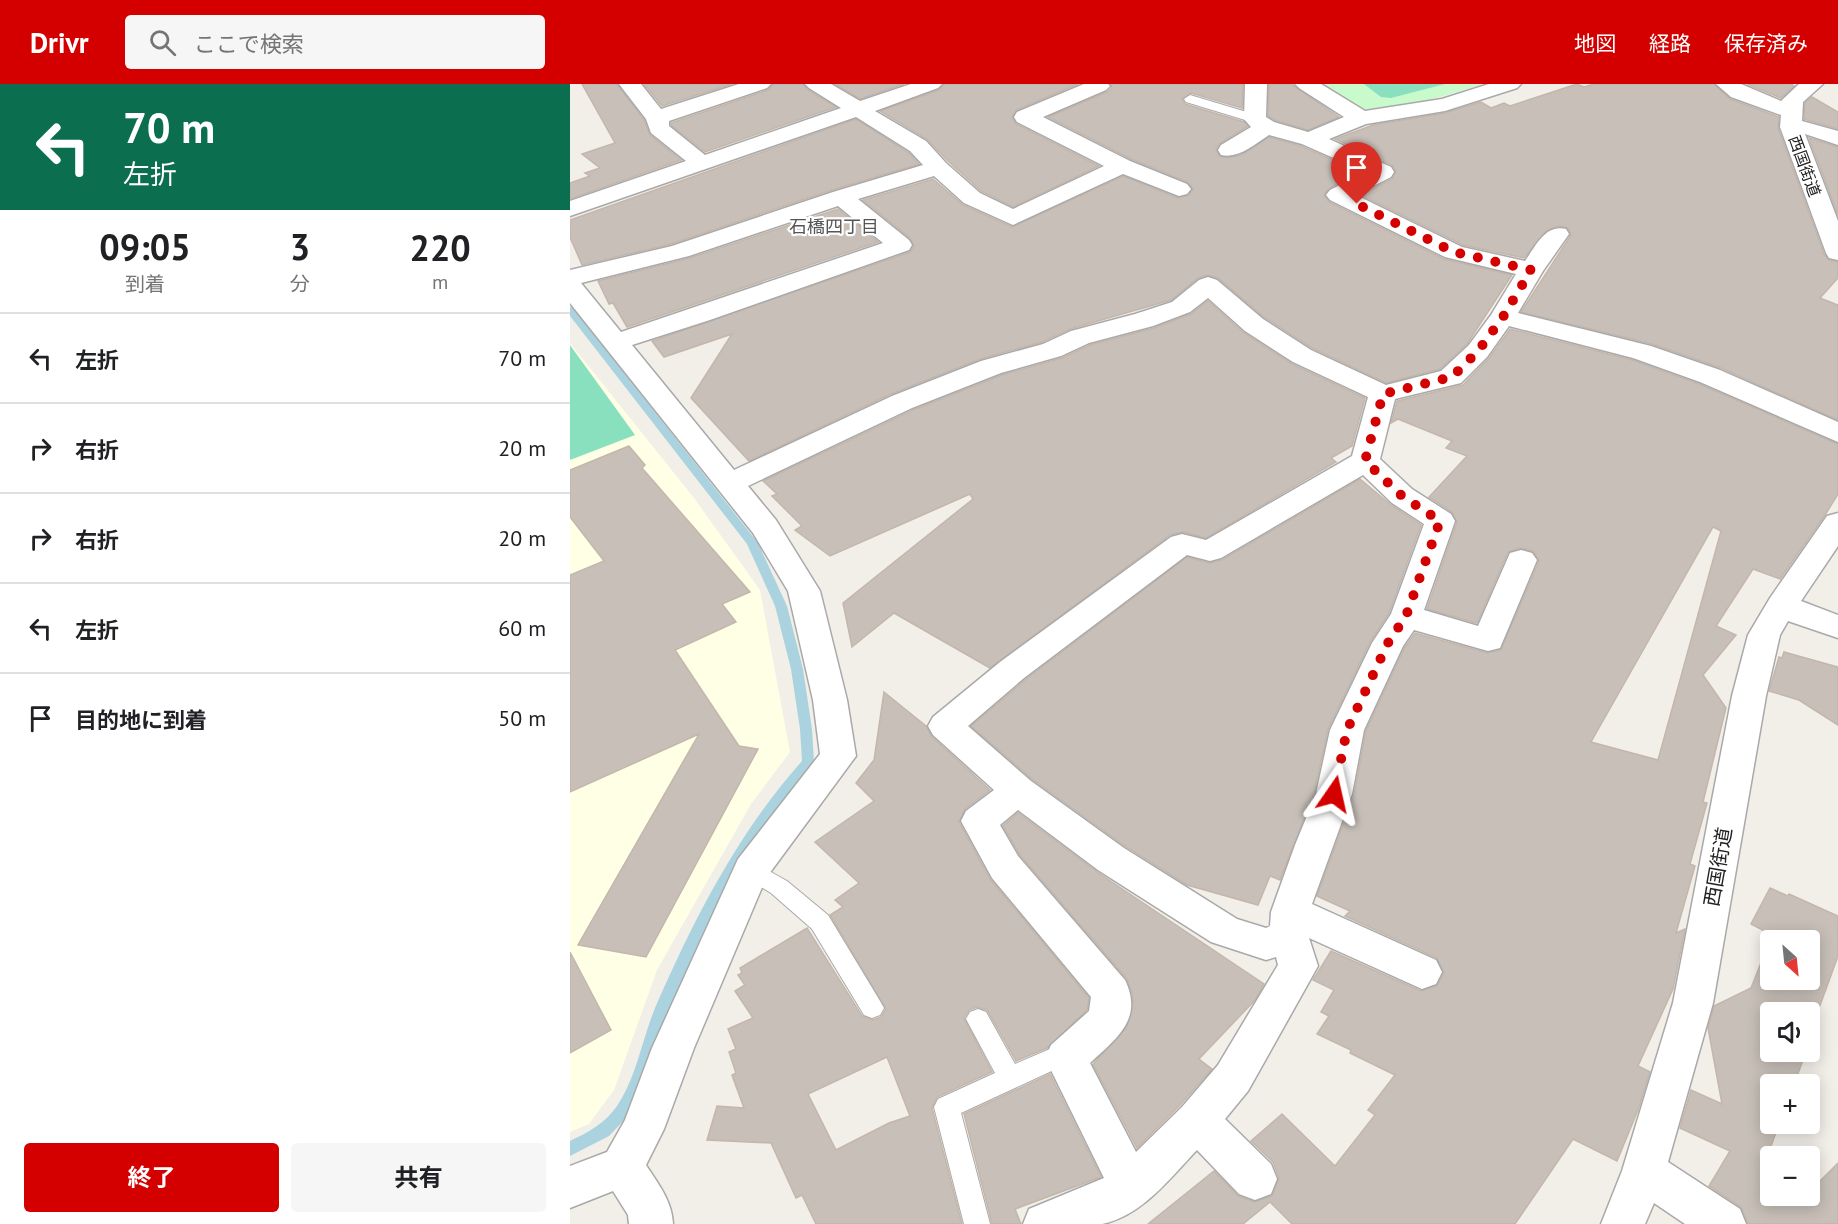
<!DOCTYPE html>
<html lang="ja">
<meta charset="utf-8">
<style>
body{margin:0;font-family:"PT Sans","Noto Sans JP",sans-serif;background:#f6f6f6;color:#202124;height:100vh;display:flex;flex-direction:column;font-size:22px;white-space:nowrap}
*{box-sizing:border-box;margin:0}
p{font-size:20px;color:#757577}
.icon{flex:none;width:33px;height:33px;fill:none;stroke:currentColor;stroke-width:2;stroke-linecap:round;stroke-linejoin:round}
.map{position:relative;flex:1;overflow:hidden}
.drawer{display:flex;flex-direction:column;background:#fff;width:570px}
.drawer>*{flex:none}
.top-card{background:#0b6e4f;color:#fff;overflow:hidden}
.needle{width:39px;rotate:153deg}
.fabs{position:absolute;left:1190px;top:846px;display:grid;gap:12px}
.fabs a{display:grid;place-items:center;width:60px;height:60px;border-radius:6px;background:#fff;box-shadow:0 3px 15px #0003;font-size:30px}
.pin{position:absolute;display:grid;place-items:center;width:51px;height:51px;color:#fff;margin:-62px -26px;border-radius:50% 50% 50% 0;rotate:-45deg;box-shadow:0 0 6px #0007}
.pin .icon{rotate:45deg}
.me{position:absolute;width:66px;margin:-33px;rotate:11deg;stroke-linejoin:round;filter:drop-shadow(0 0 4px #0008)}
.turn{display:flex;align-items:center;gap:21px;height:126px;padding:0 24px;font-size:27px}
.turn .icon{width:78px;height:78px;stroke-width:2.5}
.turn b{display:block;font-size:42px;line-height:51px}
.eta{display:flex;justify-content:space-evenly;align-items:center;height:102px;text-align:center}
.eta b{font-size:36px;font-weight:700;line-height:42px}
.action{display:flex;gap:12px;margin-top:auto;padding:12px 24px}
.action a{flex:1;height:69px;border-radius:6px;background:#d40000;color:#fff;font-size:24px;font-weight:700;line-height:69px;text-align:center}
.action a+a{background:#f6f6f6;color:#202124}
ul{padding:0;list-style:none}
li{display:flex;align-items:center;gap:18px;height:90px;padding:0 24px;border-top:2px solid #e0e0e0}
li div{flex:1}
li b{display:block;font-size:22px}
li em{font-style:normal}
header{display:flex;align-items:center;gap:36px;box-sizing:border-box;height:84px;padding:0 30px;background:#d40000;color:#fff}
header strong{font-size:28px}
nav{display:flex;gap:33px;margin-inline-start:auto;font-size:21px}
.search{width:420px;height:54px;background:#f6f6f6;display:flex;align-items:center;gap:15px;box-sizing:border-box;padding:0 21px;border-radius:6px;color:#757577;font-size:22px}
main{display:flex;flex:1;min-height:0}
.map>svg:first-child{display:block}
</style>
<header>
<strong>Drivr</strong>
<div class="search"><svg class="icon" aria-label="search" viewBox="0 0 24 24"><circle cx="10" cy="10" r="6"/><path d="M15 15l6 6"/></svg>ここで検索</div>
<nav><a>地図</a><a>経路</a><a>保存済み</a></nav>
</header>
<main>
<section class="drawer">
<div class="top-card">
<div class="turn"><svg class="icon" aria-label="left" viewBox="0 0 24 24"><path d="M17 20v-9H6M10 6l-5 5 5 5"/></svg><div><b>70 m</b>左折</div></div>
</div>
<div class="eta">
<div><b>09:05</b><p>到着</p></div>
<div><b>3</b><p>分</p></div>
<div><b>220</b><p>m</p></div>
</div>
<ul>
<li><svg class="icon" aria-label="left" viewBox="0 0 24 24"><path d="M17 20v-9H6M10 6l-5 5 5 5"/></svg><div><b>左折</b></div><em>70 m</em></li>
<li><svg class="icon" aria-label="right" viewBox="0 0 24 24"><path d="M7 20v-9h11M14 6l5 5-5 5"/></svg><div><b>右折</b></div><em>20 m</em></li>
<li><svg class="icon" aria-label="right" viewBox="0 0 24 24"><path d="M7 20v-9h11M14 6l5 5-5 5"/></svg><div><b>右折</b></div><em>20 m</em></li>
<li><svg class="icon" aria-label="left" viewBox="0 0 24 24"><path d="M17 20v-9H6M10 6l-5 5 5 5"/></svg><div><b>左折</b></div><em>60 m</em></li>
<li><svg class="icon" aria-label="arrive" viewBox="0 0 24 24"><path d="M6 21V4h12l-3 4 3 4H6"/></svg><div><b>目的地に到着</b></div><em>50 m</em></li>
</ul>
<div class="action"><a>終了</a><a>共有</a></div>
</section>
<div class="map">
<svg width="1268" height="1140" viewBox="0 0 1268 1140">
<rect width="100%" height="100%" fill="#f2efe9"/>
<path fill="#ffffe5" d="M0,259L124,414L190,506L220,668L181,720L87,886L44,1006L19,1040L0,1048Z"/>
<path fill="#c8facc" d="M752,0H912C883,9 816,32 788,23C776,18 763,7 752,0Z"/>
<g fill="#88e0be">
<path d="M794,0H875L821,14L811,13Z"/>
<path d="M0,261L65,351L0,376Z"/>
</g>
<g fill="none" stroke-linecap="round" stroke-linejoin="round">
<path fill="#aad3df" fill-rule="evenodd" d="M0,223L3,224L188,459L217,522L233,585L242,645L244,678L196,740L156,806L108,906L89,953L72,1005L57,1033L39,1052L0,1072V1057C19,1048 35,1039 47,1022C66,994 72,956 85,924C124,835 167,750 232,677L230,645L221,585L205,522L177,460L0,232Z"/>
</g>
<g fill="#c7bfb8" stroke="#c4b6ab" stroke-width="1.5" fill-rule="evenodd">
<path d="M12,0H47L74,36L80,51L111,76L0,115V99L20,92L15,89L30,84L12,70L45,59Z"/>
<path d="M74,0H162L92,22Z"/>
<path d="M203,0H233L238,6L266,23L135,68L101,41V39L198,6Z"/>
<path d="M265,0H334L290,15Z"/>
<path d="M374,0H508L446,26L442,34L446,40L529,82L443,123L411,107L378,77L357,55L310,27L369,6Z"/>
<path d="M541,0H673L672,24L621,9L612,15L615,20L674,38L678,42L649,60L646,65L649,72L658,74L671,71L699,53L731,62L790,88L758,105L754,111L759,118L874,175L942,191L897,260L870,285L816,299L742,264L694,233L648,194L637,191L628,194L601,216L500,245L472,258L410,275L321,310L179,377L121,314L162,250L94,273L82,257L340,168L344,162L340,154L293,116L363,95L393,121L442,143L553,92L608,114L619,111L623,105L618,98L561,75L478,33L537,8L542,4Z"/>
<path d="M699,0H721L769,33L738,46L705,36L698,32Z"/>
<path d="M1007,0L1014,3L1024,0H1144L1160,15L1209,33L1208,44L1254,170L1259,176L1268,178V194L1250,214L1268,221V336L1151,284L1082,260L951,228L1001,151L998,144L988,142L976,147L954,174L893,161L791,111L822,95L826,87L822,81L765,55L803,41L875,29L911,18L921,24L934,19L940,22Z"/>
<path d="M1177,0H1221L1224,2L1211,14Z"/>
<path d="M1242,13L1268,28V45L1234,35L1235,19Z"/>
<path d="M286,35L339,69L349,80L262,106L101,160L12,181L0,153V136Z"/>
<path d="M1239,54L1268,63V131Z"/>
<path d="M268,125L308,158L57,243L43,219L39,220L28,197L120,174Z"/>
<path d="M638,217L674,249L722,280L795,314L782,362L761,374L766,378L636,454L613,448L600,451L420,584L324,529L282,563L273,519L403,415L400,410L260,472L225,446L232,442L202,412L207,410L193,397L343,326L432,291L492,274L520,261L584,244L621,230Z"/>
<path d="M940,245L1062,276L1129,300L1268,360V410L1255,431L1210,495L1183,485L1146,542L1166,551L1133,591L1156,624L1133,718L1137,719L1120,780L1125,782L1106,849L1115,845L1103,905L1068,982L1080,988L1068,1026L1047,1077L1003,1055L945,1140H722L700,1118L673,1140H578L644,1087L668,1112L684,1118L702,1112L709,1094L703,1078L681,1057L712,1030L765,1082L805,1031L798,1026L825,991L780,969L781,966L747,950L759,932L751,928L764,906L743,896L761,867L851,907L867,902L874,889L867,874L775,832L780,827L747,812L784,711L796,647L835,563L845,549L917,569L931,566L969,477L963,467L950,464L938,468L907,539L857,525L887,438L882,428L859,413L897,372L876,364L882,357L828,335L821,339L827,317L893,301L919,274ZM1143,443L1151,447L1088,676L1021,658Z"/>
<path d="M59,362L75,381L72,384L180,508L152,520L166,538L105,566L169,662L188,665L76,873L8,861L129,650L0,708V491L34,477L0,433V386Z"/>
<path d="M790,395L821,421L851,441L819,529L800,558L758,645L744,709L710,796L700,792L688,821L617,801L555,762L462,695L401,642L455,596L617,473L639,479L652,476Z"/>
<path d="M1214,568L1268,583V641L1229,616L1199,607L1209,573L1212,574Z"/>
<path d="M314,608L356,642L362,653L420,706L395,725L389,738L420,795L519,914L517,926L477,964L446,977L417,926L407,923L399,926L394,934L422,988L367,1013L362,1024L392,1140H246L232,1111L226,1114L201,1059L137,1056L147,1022L174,1024L162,991L166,989L159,968L166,965L158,945L183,934L165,907L175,901L168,891L172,889L170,884L237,844L292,932L303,936L311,933L316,925L260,831L273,823L265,816L289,799L245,758L304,717L286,699L304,676ZM317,973L340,1032L319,1039L266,1066L238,1010Z"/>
<path d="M448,729L527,788L694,900L685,916L629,975L642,985L610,1021L567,1064L523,980L556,944L563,922L562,909L557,895L450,771L433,742Z"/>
<path d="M1200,804L1218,812L1219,810L1268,832V872L1241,946L1244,948L1239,960V928H1200V968H1236L1224,1000H1200V1040H1209L1192,1087L1200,1092V1112L1234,1113L1239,1112V1108L1268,1079V1140H1178L1171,1123L1139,1102L1160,1067L1110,1044L1121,1006L1152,1020L1138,944L1144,922L1181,904L1202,851L1181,840ZM1200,856H1239V896H1200Z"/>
<path d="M0,868L41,946L0,969Z"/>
<path d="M480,990L531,1093L445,1125L451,1140H422L394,1030Z"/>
</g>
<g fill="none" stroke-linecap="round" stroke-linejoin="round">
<defs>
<g id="lane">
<path d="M620,11L690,32L691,35L685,39L616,18L614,15Z"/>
<path d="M181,777L217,797L258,831L310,917L314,924L310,931L302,934L294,931L242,845L201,809L173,792L170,786L173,780Z"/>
<path d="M408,925L416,928L445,980L487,962L505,966L508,974L505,982L496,985L488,984L391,1029L420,1140H394L364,1023L368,1015L425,989L396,935L400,928Z"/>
</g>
<g id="street">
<path d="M49,0H71L91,25L169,0H201L197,4L99,37V42L135,71L271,24L239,4L235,0H261L290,17L341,0H372L368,4L305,27L356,57L376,79L410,109L443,125L534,82L447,38L444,33L447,28L514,0H538L540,2L536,6L473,33L560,77L617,100L621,105L617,110L609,112L553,90L443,141L394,119L364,92L288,115L339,156L342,161L339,166L140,236L62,261L164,386L322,312L411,277L473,260L501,247L565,230L602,218L629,196L638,193L647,196L693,235L741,266L816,301L871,287L899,261L921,231L946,190L875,173L760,116L756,111L760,106L795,88L732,60L699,51C685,60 669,75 651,71L648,66L651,61L681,43L674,35L675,0H697L696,33L704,38L738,48L774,33L729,4L725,0H751L795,27L872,15L919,0H951L947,4L875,27L796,40L759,55L821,83L824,88L821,93L786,111L892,163L955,177C966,162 975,140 996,145L999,150L973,187L948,229L1081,262L1150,286L1268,338V358L1130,298L1063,274L939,242L917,273L891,299L825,315L810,375L842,405L881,430L885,437L854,526L908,542L940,469L951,466L962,469L967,476L930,564L918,567L844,546L833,562L794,646L782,710L742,820L866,876L872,888L866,900L852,905L739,854L748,882L678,1007L655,1035L701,1080L707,1095L701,1110L685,1116L669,1110L627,1066C600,1094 572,1132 532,1140C513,1140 474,1140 453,1140L459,1125L534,1094L475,974L481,961L519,927L521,913L422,794L391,737L396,727L424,706L363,651L358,642L363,633L430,578L601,453L612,450L636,456L782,372L798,313L723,278L675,247L638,214L620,228L583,242L519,259L491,272L431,289L342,324L178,402L206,436L250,507L277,616L286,672L196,794L124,964L94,1045L76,1081C89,1101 102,1117 103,1140H59L58,1131L43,1107L0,1124V1082L37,1068L55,1036L82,964L168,775L250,670L243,616L218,507L183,449L0,219V186L102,162L263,108L353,81L340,67L286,33L0,132V117L116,77L81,49L76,35ZM268,122L313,159L51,248L11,199L119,172ZM793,391L822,419L854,440L821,530L802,559L760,646L746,710L725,761L701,828L700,842L696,844L667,835L554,764L461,697L398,642L454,594L617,471L640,477L651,474ZM448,726L528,786L641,858L696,876L706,873L708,881L648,981L612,1023L566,1068L520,979C546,955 574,935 555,896L448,772L430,741Z"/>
<path d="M1146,0H1171L1211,17L1229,0H1253L1233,18L1232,37L1268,47V61L1235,50L1268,137V176L1259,174L1256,169L1210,43L1211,31L1161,13Z"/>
<path d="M1268,429V462L1231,517L1268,531V554L1218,537L1210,551L1196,612L1143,919L1098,1078L1170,1125L1176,1140H1115L1084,1119L1075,1140H1031L1052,1087L1103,919L1162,612L1178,551L1200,514L1257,432Z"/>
</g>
</defs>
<use href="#lane" stroke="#a9a9a9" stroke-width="2"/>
<use href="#street" stroke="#a9a9a9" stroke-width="3"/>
<use href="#lane" fill="#fff" fill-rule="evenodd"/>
<use href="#street" fill="#fff" fill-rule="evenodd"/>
</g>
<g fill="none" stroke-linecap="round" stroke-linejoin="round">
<path stroke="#d40000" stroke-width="10" stroke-dasharray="0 18" d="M764,710L777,646L818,559L836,532L870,437L832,412L795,377L813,310L882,293L908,267L933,233L961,186L884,168L787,120"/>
</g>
<g text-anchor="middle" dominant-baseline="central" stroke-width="4.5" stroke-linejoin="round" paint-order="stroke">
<g font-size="16" fill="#222" stroke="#fff">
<text transform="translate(1235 82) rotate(70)">西国街道</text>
</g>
<g font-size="18" fill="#555" stroke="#fff">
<text x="264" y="142">石橋四丁目</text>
</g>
<g font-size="20" fill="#222" stroke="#fff">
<text transform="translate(1148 783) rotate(-80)">西国街道</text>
</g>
</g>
</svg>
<div class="fabs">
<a><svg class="needle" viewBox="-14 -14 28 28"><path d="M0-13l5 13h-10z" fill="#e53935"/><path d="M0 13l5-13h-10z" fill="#757577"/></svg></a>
<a><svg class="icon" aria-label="sound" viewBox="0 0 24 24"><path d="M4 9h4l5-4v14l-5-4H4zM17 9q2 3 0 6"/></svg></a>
<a>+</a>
<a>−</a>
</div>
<div class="pin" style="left:787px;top:120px;background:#d93025"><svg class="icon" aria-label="arrive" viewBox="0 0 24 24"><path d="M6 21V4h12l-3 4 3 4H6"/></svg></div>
<svg class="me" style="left:764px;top:710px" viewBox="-20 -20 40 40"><path d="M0-17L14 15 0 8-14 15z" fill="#d40000" stroke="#fff" stroke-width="4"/></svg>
</div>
</main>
